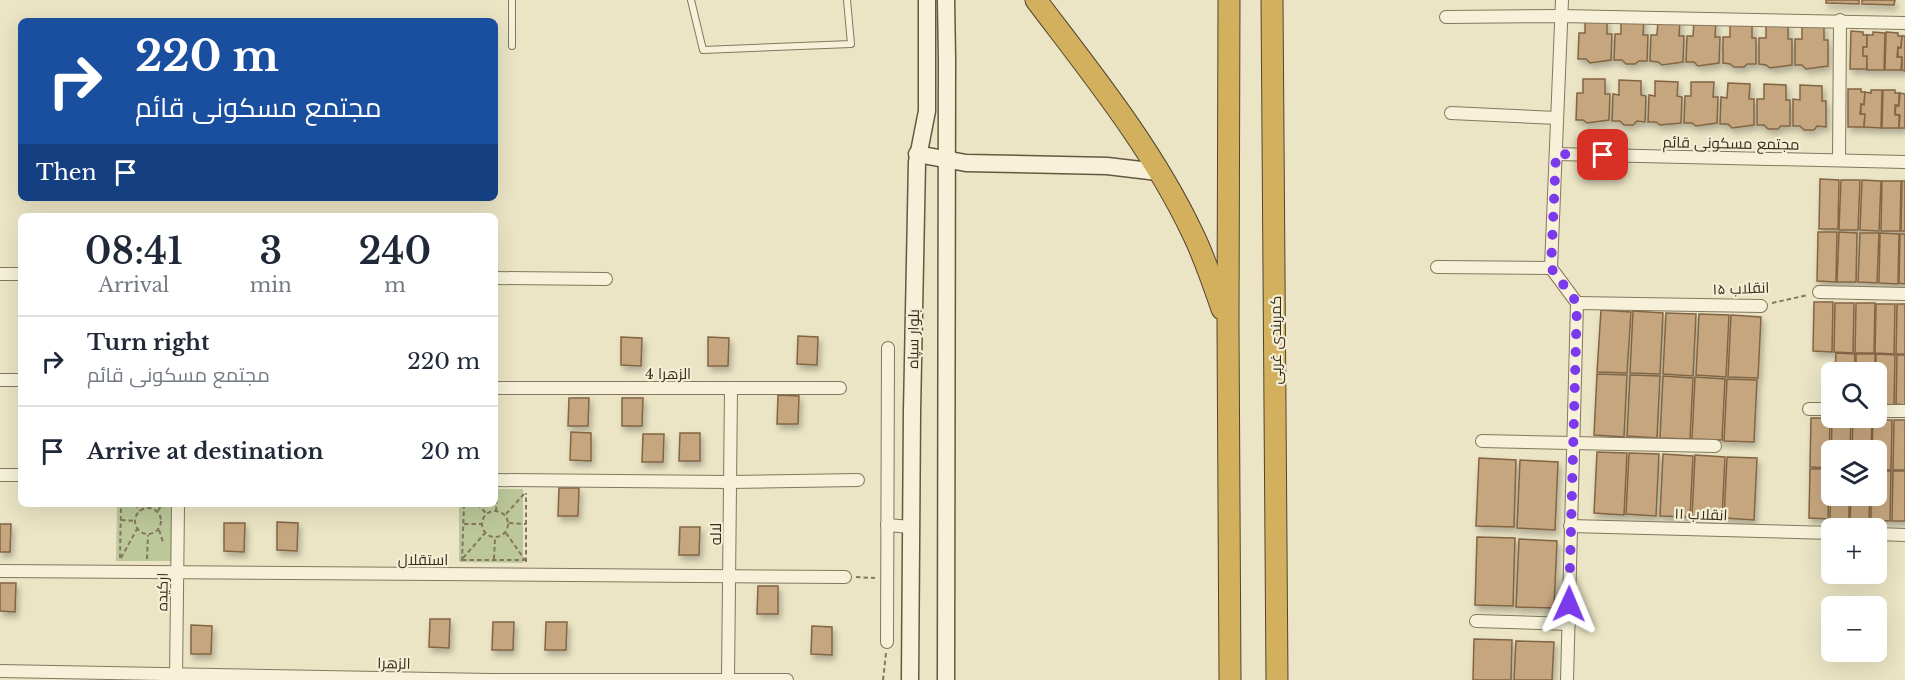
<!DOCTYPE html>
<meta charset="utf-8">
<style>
body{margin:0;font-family:"Libre Baskerville",Cairo,serif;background:#f2f2f3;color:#1f2937;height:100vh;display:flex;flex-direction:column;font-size:22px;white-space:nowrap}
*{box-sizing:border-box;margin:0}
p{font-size:20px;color:#747a83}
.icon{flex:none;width:33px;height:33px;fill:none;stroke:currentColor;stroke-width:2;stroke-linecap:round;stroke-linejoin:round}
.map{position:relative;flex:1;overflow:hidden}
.drawer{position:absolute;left:18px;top:213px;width:480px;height:294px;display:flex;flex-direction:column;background:#fff;border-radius:9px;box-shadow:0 6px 24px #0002}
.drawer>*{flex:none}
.top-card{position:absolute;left:18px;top:18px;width:480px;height:183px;border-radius:9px;box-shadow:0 6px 24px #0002;background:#1a4fa0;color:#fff;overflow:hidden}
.buttons{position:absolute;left:1821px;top:362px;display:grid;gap:12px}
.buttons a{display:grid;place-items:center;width:66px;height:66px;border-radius:9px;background:#fff;box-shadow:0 6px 24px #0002;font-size:30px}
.pin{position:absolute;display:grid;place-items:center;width:51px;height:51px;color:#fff;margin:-26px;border-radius:12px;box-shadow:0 3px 9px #0006}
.me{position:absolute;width:66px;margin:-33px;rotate:1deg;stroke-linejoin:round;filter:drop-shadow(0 0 4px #0008)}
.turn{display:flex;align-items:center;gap:21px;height:126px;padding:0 18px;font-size:27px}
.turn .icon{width:78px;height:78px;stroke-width:2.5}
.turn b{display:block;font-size:42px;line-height:51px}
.then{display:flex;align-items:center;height:57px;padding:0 18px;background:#0003;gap:12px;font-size:22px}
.eta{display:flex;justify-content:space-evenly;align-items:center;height:102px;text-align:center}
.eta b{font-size:36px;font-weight:600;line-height:42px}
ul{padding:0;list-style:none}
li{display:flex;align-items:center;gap:18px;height:90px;padding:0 18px;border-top:2px solid #e0e1e3}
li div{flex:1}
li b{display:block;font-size:22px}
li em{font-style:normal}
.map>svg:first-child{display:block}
</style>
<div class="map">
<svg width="1905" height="680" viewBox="0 0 1905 680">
<defs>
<filter id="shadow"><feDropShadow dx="2.5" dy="4.5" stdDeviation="3" flood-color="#0004"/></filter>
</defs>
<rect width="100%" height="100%" fill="#ebe5c5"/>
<g fill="#bcc89a">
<path d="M495,489H523V563L459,562V504H495Z"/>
<path d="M117,504H173V561H116Z"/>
</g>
<g fill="#c6a67e" stroke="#826544" stroke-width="1.5" filter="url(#shadow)">
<path d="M1826,0H1859V4L1826,3Z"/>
<path d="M1862,0H1895L1894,5L1862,4Z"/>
<path d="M1585,18L1607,19V34H1612L1611,60L1590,63L1586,59H1578L1579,33H1585Z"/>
<path d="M1621,20H1644L1643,35H1648L1647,61H1639L1635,64H1626L1622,60H1614L1615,34H1621Z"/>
<path d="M1658,21H1680L1679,36H1684L1683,62L1662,65L1658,62L1650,61L1651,35H1657Z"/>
<path d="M1694,21L1716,22L1715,37H1720L1719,63L1698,66L1694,62H1686L1687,36H1693Z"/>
<path d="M1730,23H1752V38H1756V64H1747L1744,67H1734L1730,64L1723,63V37H1730Z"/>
<path d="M1766,24H1788V39H1792V65L1770,68L1766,65L1759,64V38H1766Z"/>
<path d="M1802,25H1824V40H1828V66L1806,69L1802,65H1795V39H1802Z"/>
<path d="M1851,31L1863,32V35H1867V47H1863V56H1867V69H1850Z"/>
<path d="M1873,32L1885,33L1884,70H1867V56H1863V47H1867V35H1873Z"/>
<path d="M1886,32L1898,33V36H1902L1901,48L1898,47L1897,57H1902L1901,70H1885Z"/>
<path d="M1902,36H1905V71L1902,70V57H1898V48H1901Z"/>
<path d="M1583,79H1605V94H1610L1609,120L1587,123L1583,120H1576L1577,93H1583Z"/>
<path d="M1619,80L1641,81V95L1646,96L1645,122L1637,121L1633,125H1624L1620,121H1612L1613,94L1619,95Z"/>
<path d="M1655,81L1678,82L1677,96L1682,97L1681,123L1660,125L1656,122H1648L1649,95L1655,96Z"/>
<path d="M1691,82H1714L1713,97H1718L1717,123L1696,126L1692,123H1684L1685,96H1691Z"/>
<path d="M1728,83L1750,84L1749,99H1754V125L1732,128L1728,124H1720L1721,97L1727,98Z"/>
<path d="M1764,84L1786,85V100H1790V126H1781L1778,129H1768L1764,125H1757V99H1764Z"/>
<path d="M1800,85L1822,86V101H1826V127L1817,126L1814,130H1804L1800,126H1793V99L1800,100Z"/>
<path d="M1848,89H1861V92H1865L1864,105L1861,104L1860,114H1865L1864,127H1848Z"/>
<path d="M1871,90H1882L1881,128L1864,127L1865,114H1861V104L1864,105L1865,92L1871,93Z"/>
<path d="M1883,90H1895V93H1899V105H1895V115H1899V128H1882Z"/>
<path d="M1900,93L1905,94V128H1899L1900,115L1895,114L1896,106H1899Z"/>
<path d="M1820,179L1839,180L1838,229H1819Z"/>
<path d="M1841,180H1860L1858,230H1839Z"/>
<path d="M1862,180L1881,181L1879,231L1860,230Z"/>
<path d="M1882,181H1901L1900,231H1881Z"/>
<path d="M1902,181H1905V231H1901Z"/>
<path d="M1818,232H1837L1836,282L1817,281Z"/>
<path d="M1839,232L1857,233L1856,282H1837Z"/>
<path d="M1860,233H1879L1877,283L1858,282Z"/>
<path d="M1880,233L1899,234L1898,284L1879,283Z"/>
<path d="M1900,234H1905V284L1899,283Z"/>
<path d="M1814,302H1833L1832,352L1813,351Z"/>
<path d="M1835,303H1854L1853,353L1834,352Z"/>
<path d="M1856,303H1875L1874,353H1855Z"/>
<path d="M1876,304H1895L1894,354L1875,353Z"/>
<path d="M1897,304H1905V354H1896Z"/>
<path d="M1601,310L1631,312L1627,373L1597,372Z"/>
<path d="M1633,311L1663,313L1660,374L1630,373Z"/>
<path d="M1666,313L1696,314L1693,376L1663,374Z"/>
<path d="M1699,314L1729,315L1726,377L1696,375Z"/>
<path d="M1731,315L1761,317L1758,378L1728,377Z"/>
<path d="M798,336L818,337L817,365L797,364Z"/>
<path d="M621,337L642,338L641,366L621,365Z"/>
<path d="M708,337L729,338L728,366H708Z"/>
<path d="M1836,353L1855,354L1854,372H1835Z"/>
<rect x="1856" y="354" width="19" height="18"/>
<path d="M1876,354L1895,355L1894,405L1876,404Z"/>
<path d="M1897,355H1905V405L1896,404Z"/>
<path d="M1597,374L1627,375L1624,437L1594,435Z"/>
<path d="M1630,375L1660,376L1657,438L1627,436Z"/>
<path d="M1663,376L1693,378L1690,439L1660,438Z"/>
<path d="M1695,377L1725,379L1722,440L1692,439Z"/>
<path d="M1727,379L1757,380L1754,442L1724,441Z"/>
<path d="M778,395L799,396L798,424H777Z"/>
<path d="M569,398H589L588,426H568Z"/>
<path d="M622,398H643L642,426H622Z"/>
<path d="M1811,418H1830L1829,468L1810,467Z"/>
<path d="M1832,418L1851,419L1850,450H1832L1831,468Z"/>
<path d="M1853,419H1872L1871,450H1852Z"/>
<path d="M1873,420H1892L1891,470L1876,469V450H1872Z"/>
<path d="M1894,420H1905V470H1893Z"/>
<path d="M571,432L591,433V461L570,460Z"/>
<path d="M680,433H700V461H679Z"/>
<path d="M643,434H664L663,462H642Z"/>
<path d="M1597,452L1627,453L1624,515L1594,513Z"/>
<path d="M1629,453L1659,454L1656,516L1626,514Z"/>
<path d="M1663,454L1693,456L1690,517L1660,516Z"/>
<path d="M1695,455L1725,457L1722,518L1692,517Z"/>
<path d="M1727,457L1757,458L1754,520L1724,518Z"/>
<path d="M1479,458L1516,460L1514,527L1476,526Z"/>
<path d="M1520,460L1558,462L1555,530L1517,528Z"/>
<path d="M1810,469H1829L1828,519L1809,518Z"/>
<path d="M1831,470L1832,495H1849V520L1830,519Z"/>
<path d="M1876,471H1891L1890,521L1871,520V495H1876Z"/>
<path d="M1893,471H1905V521H1892Z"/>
<path d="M559,488H579L578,516H558Z"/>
<path d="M1851,495H1870L1869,520H1850Z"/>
<path d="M277,522L298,523L297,551L277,550Z"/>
<path d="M224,523H245L244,552L224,551Z"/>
<path d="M0,524H11L10,552H0Z"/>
<path d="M680,527H700L699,555H679Z"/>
<path d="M1477,537L1515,538L1513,606L1475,605Z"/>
<path d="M1519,539L1557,541L1554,608L1516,607Z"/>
<path d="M0,583H16L15,612L0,611Z"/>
<path d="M758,586H778V614H757Z"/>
<path d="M430,619H450L449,648L429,647Z"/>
<path d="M493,622H514L513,650H492Z"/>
<path d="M546,622H567L566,650H545Z"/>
<path d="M191,625L212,626L211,654H191Z"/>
<path d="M812,626L832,627V655L811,654Z"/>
<path d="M1474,639L1512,640L1511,680H1473Z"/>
<path d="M1516,641L1554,642L1552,680H1514Z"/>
</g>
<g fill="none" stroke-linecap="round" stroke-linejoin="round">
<defs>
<g id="lane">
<path d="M512,0V46"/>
<path d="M691,0L703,50L851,44L847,0"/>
</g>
<g id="street">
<path d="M1562,0L1551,268L1577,303L1567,680"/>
<path d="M1446,17L1561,16L1905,23"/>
<path d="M1451,113L1557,118"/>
<path d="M1556,154L1905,162"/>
<path d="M1839,160L1840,20"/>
<path d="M1437,267L1551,268"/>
<path d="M0,274H21"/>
<path d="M495,278L606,279"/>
<path d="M1819,292L1905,294"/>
<path d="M1577,303L1761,306"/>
<path d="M0,380H21"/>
<path d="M495,388H840"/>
<path d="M1809,409H1832"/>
<path d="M1876,411H1905"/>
<path d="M1482,441L1715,446"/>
<path d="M0,475H21"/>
<path d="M495,480L730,482L858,480"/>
<path d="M887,525L911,527"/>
<path d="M1570,526L1832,533"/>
<path d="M1876,534L1905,535"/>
<path d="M0,571L845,577"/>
<path d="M1476,621L1569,624"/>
<path d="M887,642L888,348"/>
<path d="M0,671L490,680H787"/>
<path d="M176,680L178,504"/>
<path d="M728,680L731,389"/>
</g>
<g id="secondary">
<path d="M946,0L947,59L946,680"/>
<path d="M917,154L966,163L1107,166L1158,172"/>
<path d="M910,680L912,412L917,162L927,111V0"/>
</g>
<g id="highway">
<path d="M1036,0C1092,74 1152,148 1192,232C1204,256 1213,283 1222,309"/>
<path d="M1229,0L1228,325L1230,680"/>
<path d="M1272,0L1277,680"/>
</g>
</defs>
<use href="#lane" stroke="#84775d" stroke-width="8"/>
<use href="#street" stroke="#84775d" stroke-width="14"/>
<use href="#secondary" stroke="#665840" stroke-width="19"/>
<use href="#highway" stroke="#524531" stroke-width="23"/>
<g stroke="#84775d" stroke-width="2" stroke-dasharray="4.5 3" stroke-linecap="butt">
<path d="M1772,303L1808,295"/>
<path d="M135,504L140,511"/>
<path d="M477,504L487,514"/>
<circle cx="148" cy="521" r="13"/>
<circle cx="495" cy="524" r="13"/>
<path d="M158,511L162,504"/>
<path d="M496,511L497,493"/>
<path d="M506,514L524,494"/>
<path d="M121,520L135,521"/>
<path d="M509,523L526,524"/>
<path d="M464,524H482"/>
<path d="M159,530L163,542"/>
<path d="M506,533L525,560"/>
<path d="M120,558L121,504"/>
<path d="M121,558L137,529"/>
<path d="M463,558L485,533"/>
<path d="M147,559L148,535"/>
<path d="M494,559L495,538"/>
<path d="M462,560H525"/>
<path d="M462,561L464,504"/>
<path d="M526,562V493"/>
<path d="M856,577L875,578"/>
<path d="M883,680L886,653"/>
</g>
<use href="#lane" stroke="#f6f1d8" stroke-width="6"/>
<use href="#street" stroke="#f6f1d8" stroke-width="12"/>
<use href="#secondary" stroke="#f6f1d8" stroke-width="16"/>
<use href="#highway" stroke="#d3b05d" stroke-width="21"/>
</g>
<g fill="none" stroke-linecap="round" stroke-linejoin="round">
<path stroke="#7c3aed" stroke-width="10" stroke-dasharray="0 18" d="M1569,604L1577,303L1551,268L1556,154L1603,155"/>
</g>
<g text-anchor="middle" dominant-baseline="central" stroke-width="4.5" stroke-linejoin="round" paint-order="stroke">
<g font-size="15" fill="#362d1f" stroke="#f3eed4">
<text transform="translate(1731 143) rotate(1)">مجتمع مسکونی قائم</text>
<text transform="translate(1741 288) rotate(-2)">انقلاب ۱۵</text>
<text transform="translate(913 339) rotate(-89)">بلوار سپاه</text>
<text transform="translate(1275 340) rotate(-90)">کمربندی غربی</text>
<text x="668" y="373">الزهرا 4</text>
<text transform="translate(1701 514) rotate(2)">انقلاب ۱۱</text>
<text transform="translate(715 534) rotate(-90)">لاله</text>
<text x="423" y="559">استقلال</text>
<text transform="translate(162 592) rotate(-89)">ارکیده</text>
<text transform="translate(394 663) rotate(1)">الزهرا</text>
</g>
</g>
</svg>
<div class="buttons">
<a><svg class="icon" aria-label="search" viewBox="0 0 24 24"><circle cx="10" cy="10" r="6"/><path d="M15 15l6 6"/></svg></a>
<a><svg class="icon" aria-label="layers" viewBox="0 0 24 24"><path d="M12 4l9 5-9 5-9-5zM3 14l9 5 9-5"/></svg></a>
<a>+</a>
<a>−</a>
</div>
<div class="pin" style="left:1603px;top:155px;background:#d93025"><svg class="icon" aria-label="arrive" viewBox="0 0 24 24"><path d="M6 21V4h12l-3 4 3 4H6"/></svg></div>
<svg class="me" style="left:1569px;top:604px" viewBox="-20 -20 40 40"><path d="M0-17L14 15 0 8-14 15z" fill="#7c3aed" stroke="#fff" stroke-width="4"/></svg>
<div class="top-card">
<div class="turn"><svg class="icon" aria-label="right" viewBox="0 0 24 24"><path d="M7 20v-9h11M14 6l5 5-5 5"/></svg><div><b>220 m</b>مجتمع مسکونی قائم</div></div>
<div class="then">Then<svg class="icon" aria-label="arrive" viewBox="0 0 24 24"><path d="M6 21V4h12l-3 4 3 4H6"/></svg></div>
</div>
<section class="drawer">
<div class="eta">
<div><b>08:41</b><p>Arrival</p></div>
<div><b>3</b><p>min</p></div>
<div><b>240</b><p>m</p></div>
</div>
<ul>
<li><svg class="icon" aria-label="right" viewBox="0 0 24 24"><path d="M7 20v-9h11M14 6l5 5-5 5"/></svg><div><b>Turn right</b><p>مجتمع مسکونی قائم</p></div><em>220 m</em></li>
<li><svg class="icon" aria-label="arrive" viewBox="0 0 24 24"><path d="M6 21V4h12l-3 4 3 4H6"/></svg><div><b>Arrive at destination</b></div><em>20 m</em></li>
</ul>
</section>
</div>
